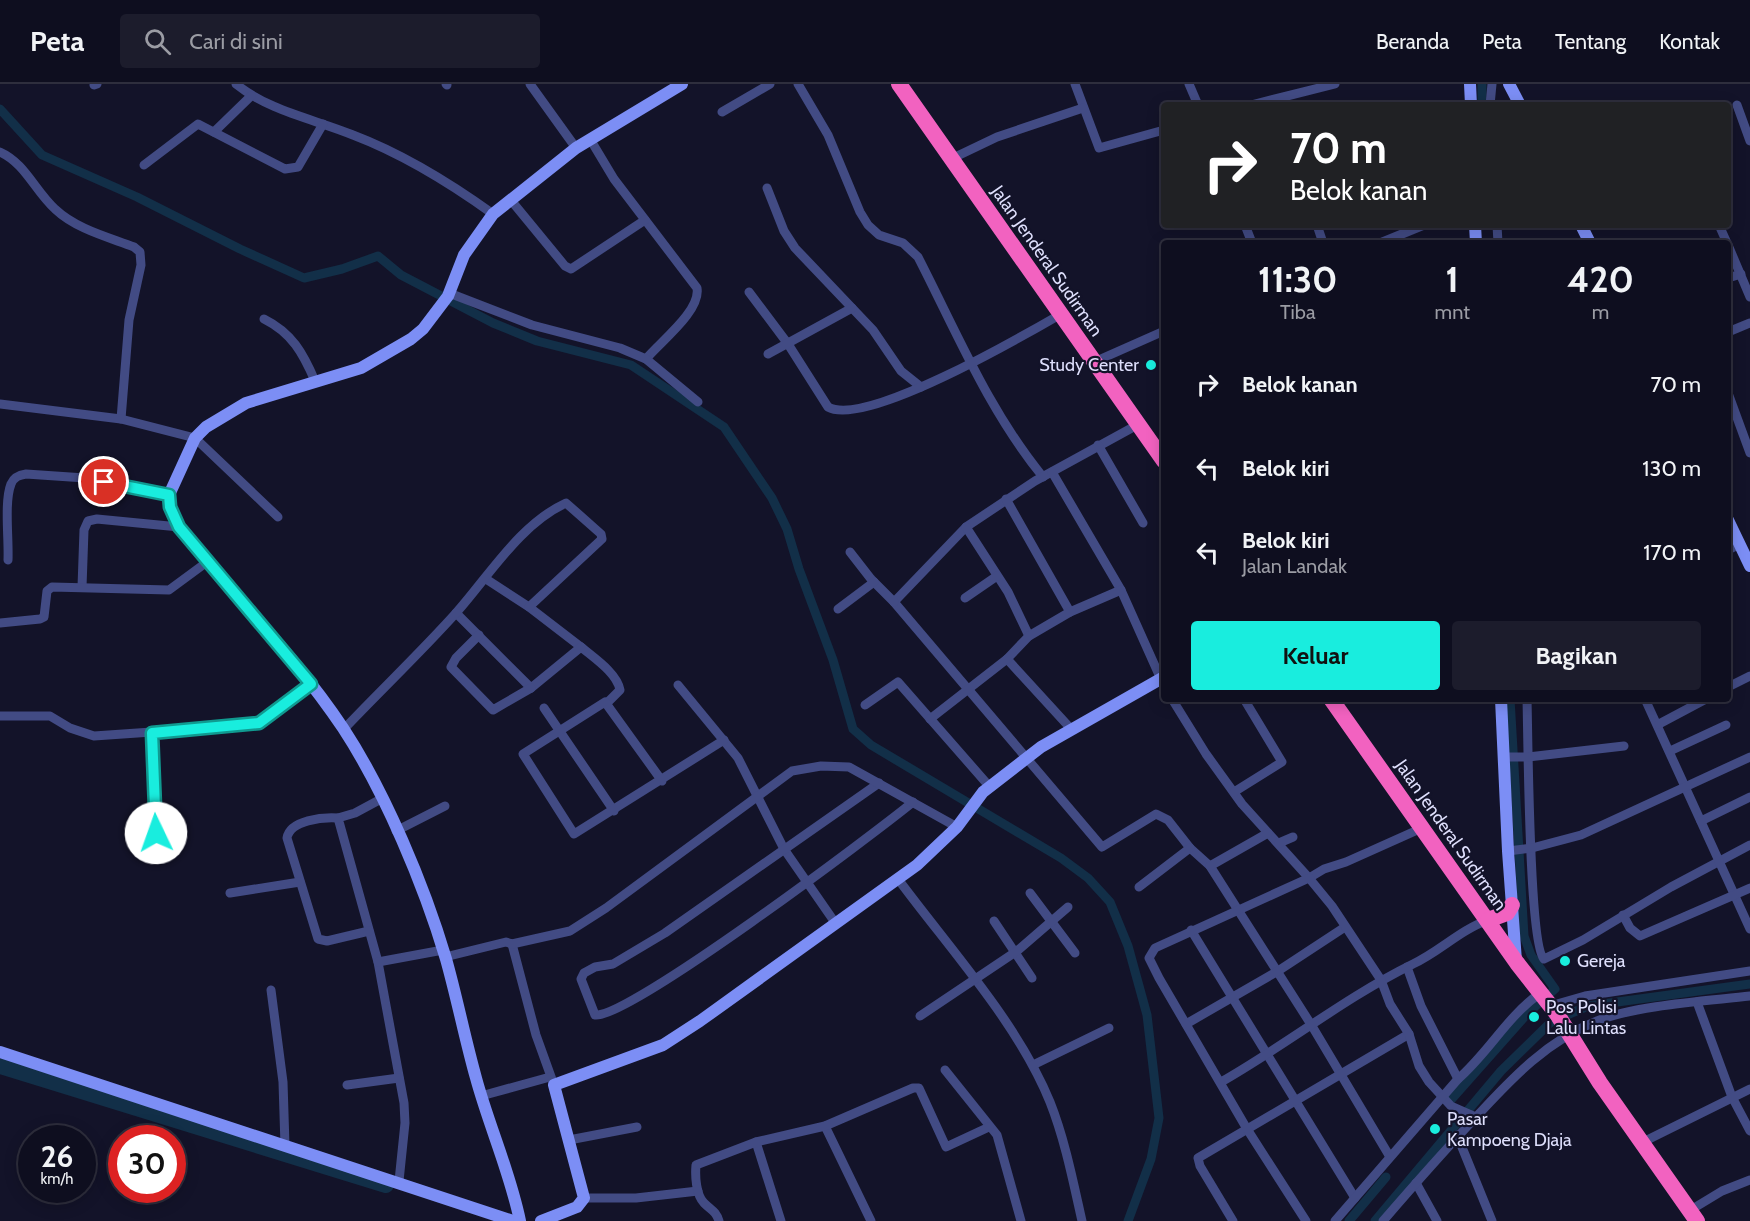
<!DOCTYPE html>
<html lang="id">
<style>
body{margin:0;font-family:Cabin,sans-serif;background:#1c1c2c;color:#f1f3f6;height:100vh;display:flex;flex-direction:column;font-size:22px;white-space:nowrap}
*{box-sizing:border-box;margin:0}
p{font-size:20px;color:#9b9ca4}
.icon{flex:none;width:33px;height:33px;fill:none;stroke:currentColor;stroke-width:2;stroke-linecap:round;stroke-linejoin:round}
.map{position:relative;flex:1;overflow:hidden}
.drawer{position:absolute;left:1161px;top:156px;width:570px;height:462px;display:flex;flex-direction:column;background:#0e0e1f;border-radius:6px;box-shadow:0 3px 15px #0003,0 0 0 2px #2e2e3d}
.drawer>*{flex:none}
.hud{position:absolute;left:1161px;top:18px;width:570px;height:126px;border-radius:6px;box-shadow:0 3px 15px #0003,0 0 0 2px #2e2e3d;background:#202124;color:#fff;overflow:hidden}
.speed{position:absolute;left:18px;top:1041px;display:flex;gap:12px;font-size:30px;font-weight:700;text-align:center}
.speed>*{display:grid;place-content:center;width:78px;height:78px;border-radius:50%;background:#0e0e1f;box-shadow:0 3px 15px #0003,0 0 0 2px #2e2e3d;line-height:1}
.speed small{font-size:15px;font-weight:400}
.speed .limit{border:9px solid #d22;background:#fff;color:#111}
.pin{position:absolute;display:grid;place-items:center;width:51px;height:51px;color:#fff;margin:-26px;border:3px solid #fff;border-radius:50%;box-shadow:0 2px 6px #0007}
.me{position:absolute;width:66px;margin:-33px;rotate:357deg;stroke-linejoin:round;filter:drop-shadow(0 0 4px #0008)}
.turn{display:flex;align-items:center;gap:21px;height:126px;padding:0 30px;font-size:27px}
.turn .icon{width:78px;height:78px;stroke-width:2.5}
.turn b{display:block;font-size:42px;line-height:51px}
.eta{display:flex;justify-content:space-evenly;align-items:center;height:102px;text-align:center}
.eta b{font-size:36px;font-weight:800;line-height:42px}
.action{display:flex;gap:12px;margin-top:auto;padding:12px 30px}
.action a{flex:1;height:69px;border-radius:6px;background:#19edde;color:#111;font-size:24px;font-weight:800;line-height:69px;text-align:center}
.action a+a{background:#1c1c2c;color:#f1f3f6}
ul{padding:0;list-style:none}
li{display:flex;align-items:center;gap:18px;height:84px;padding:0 30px}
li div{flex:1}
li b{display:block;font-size:22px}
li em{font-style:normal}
header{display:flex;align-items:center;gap:36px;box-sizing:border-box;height:84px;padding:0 30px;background:#0e0e1f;border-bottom:2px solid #2e2e3d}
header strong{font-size:28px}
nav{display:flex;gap:33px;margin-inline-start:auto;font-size:21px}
.search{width:420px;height:54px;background:#1c1c2c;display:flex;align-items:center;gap:15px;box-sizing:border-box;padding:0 21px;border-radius:6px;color:#9b9ca4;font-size:22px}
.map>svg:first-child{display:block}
</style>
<header>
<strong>Peta</strong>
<div class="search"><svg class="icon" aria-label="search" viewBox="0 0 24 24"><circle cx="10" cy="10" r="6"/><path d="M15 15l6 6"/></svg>Cari di sini</div>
<nav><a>Beranda</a><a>Peta</a><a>Tentang</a><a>Kontak</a></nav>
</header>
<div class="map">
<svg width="1750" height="1137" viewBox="0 0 1750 1137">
<rect width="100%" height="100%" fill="#131329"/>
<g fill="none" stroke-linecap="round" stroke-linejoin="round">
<g stroke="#122f48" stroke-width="9">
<path d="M1482,21V0"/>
<path d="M0,25L42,71L137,113L240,165L304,194L342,185L378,172L401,191L493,239L537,257L631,281L724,343L772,414L787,445L799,485L833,576L853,645L871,661L1061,774L1088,794L1110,818L1128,862L1147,931L1159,1034L1151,1075L1128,1137"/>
<path d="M1450,1017L1528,929L1555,905L1531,871L1524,852L1510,615"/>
<path d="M1349,1137L1386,1093"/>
<path d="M1375,1137L1501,987L1551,938L1588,922L1750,900"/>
</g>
<path stroke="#122f48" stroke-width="16" d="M0,982L386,1101"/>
<g stroke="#424b84" stroke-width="9">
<path d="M236,0C269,27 314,35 353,51C403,70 450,99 493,130"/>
<path d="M446,0L447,1"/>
<path d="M530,0L576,64"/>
<path d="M798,0L828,51L860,128L868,141L879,151L903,159L918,173C957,249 989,327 1043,393"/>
<path d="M1075,0L1099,64L1164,46"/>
<path d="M1189,0L1198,21"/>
<path d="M94,1L97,0"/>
<path d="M1251,21L1335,0"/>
<path d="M1490,21L1492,0"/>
<path d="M1737,21L1750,57"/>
<path d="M722,28L770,0"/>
<path d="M214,48L251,12"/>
<path d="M590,55L614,95L697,204C701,227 660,258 646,275"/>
<path d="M0,68C25,79 35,107 55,125C76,145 108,153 134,163L140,168L141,181L129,236L121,335"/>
<path d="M951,75L997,53L1083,24"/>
<path d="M144,81L198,40L285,85L298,83L323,40"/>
<path d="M767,104L784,147L795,164L873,246L901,287L921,303"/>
<path d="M510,115L565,182L571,185L645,136"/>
<path d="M1245,141L1252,159"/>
<path d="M1317,141L1323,159"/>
<path d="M1497,141L1498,159"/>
<path d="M1719,141L1727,159"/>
<path d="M1380,159L1424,141"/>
<path d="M1728,161L1750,213"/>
<path d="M1728,194L1741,190"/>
<path d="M749,208L788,260L828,323C865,344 1023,252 1061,230"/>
<path d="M449,209L532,241L620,264L646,275L698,318"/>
<path d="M264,235C292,249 303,269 315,297"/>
<path d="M1728,248L1750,239"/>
<path d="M768,270L852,224"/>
<path d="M1094,278L1164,247"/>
<path d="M1728,309L1750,369"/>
<path d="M0,320L121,335L195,354L278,433"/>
<path d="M1139,340L1035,397L966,443L894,518L1102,763L1156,730L1168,736L1190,764L1210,782L1312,942L1390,1073"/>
<path d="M1098,361L1143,439"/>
<path d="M1052,388L1121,506L1164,602"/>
<path d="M1006,415L1070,528"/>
<path d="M966,443L1008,508L1029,552"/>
<path d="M1728,466L1740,460"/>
<path d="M850,468L871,495L894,518"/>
<path d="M8,476C9,455 4,418 11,400C14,393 19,391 26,390L85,394L169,411"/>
<path d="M486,495L529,523L581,563"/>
<path d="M82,503L84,446L88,437L97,435L179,443"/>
<path d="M965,514L997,492"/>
<path d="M838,525L874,498"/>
<path d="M456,529L531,604L581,563C594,574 617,589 620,606L607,619"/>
<path d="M0,539L40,535L44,533L47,507L52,503L169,506L207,478"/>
<path d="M479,551L456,574L451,583L493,626L531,604"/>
<path d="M1007,575L1072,646"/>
<path d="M678,601L738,674L784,765L836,840"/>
<path d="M1728,603L1750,592"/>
<path d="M1172,615L1206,670L1242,720L1309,794L1324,785L1346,778L1422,744"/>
<path d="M1527,615C1528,649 1529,862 1544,875L1583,856L1671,803L1750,761"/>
<path d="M1645,615L1750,845"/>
<path d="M865,621L898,598L989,702"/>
<path d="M544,624L614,727"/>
<path d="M0,632H50L70,644L94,652L253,641L275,629L311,600"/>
<path d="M930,635L1007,575L1029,552L1070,528L1121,506"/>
<path d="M1659,640L1706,615"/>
<path d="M344,645C381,606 420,569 456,529C489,492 520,440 566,419L601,450L602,455L529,523"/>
<path d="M152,649L156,749"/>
<path d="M1670,667L1726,641"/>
<path d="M1504,673H1528L1624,662"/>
<path d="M662,697L605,618L523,670L574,750L724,656"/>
<path d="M879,699L665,849L613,880L595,883L584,889L581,895L595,931C627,936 875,749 913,718"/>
<path d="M1234,708L1282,678L1244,615"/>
<path d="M381,715L355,729L338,734L378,878L404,1019L405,1039L399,1097"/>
<path d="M338,734C323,733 290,736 287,754L318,855L327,857L369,847"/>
<path d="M1701,737L1750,713"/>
<path d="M396,747L445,722"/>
<path d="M1279,759L1293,753"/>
<path d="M1508,767L1532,764L1581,751L1750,673"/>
<path d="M1210,782L1268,749"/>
<path d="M898,795C949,864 1018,939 1050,1018C1065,1056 1073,1097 1082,1137"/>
<path d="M1139,803L1190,764"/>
<path d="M230,809L300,798"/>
<path d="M1030,809L1075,869"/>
<path d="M1623,831L1630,844L1640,852L1750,804"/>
<path d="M994,837L1032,894"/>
<path d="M1191,846L1355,1114"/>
<path d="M512,860L536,951L554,1001"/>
<path d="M445,873L506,858L512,860L570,847L606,824L792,687L821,682L849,683L957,743"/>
<path d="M378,878L443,866"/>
<path d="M1407,883L1421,922L1458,995"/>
<path d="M271,906L283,998L285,1062"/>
<path d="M1697,918L1732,1013L1750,1047"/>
<path d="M1550,922L1585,912L1750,887"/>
<path d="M920,932L1017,867L1068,823"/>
<path d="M1186,940L1278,887L1345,843"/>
<path d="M1033,981L1109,944"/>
<path d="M945,986L997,1051L1021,1137"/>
<path d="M1221,998C1286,961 1346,913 1413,880C1439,868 1460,846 1488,836"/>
<path d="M347,1001L399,994"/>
<path d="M481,1012L550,993"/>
<path d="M825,1042L871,1137"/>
<path d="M1457,1051L1492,1137"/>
<path d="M569,1056L637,1043"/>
<path d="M756,1058L781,1137"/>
<path d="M1641,1059L1750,1005"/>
<path d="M1416,1099L1437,1137"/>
<path d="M584,1114H636L698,1107"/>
<path d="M1689,1127L1722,1107L1750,1096"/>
<path d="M719,1137C716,1127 711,1126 704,1119C696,1111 695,1092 696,1081L756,1058L825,1042L913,1004H919L946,1063L989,1043"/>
<path d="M1233,1137L1200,1082L1198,1074L1409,950"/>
<path d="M1306,1137L1247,1045L1159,894L1149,874L1155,864L1309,794L1332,822L1381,896L1390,920L1409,950L1419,982L1429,998L1451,1022L1476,1033"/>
<path d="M1335,1137L1458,995C1488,969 1507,933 1539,910"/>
<path d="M1383,1137C1414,1101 1445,1066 1477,1032C1512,994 1548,956 1597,937C1637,921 1707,917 1750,912"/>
</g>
<g stroke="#7c8ef5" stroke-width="12">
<path d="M1470,0L1471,21"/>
<path d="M1509,0L1520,21"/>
<path d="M1475,141L1476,159"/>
<path d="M1581,141L1590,159"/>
<path d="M1728,436L1750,482"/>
<path d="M1501,615L1508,767L1516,877"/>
<path d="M0,968L513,1137"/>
<path d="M520,1137C510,1088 489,1042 476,994C465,955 457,914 446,875C424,801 385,708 343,644C295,572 233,511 179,443L170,423L169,411L195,354L206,343L246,319L361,284L411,255L423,245L448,212L464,171L493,130L576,64L682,0"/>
<path d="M541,1137L577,1123L584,1114L554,1001L663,961L700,937L917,781L957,743L983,708L1041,663L1164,593"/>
</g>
<g stroke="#f262c0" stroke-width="16">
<path d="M899,0L1164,377"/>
<path d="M1331,615L1517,879L1557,930L1600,999L1697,1137"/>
<path d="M1488,836L1507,829L1512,821"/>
</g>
</g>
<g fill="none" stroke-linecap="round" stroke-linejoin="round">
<defs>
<path id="route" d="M104,398L169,411L170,423L179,443L311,600L259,639L152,649L156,749"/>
</defs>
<use href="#route" stroke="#109a90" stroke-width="15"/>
<use href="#route" stroke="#19edde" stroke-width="10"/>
</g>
<g fill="#19edde" stroke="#131329" stroke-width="2">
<circle cx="1151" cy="281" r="6"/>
<circle cx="1565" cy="877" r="6"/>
<circle cx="1534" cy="933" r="6"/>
<circle cx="1435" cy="1045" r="6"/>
</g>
<g text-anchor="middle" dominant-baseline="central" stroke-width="4.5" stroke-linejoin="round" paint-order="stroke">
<g font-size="18" fill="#dedffc" stroke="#131329">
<text transform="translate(1047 177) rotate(55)">Jalan Jenderal Sudirman</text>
<text transform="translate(1451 751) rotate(55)">Jalan Jenderal Sudirman</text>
</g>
<g font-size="18" fill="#dedffc" stroke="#131329" text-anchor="start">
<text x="1139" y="281" text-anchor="end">Study Center</text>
<text x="1577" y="877">Gereja</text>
<text x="1546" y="923">Pos Polisi<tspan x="1546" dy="21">Lalu Lintas</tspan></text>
<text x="1447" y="1035">Pasar<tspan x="1447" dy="21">Kampoeng Djaja</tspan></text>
</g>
</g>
</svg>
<div class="speed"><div>26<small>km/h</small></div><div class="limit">30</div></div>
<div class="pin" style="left:104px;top:398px;background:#d93025"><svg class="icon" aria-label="arrive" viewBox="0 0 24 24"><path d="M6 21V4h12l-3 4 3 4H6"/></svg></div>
<svg class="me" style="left:156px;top:749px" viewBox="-20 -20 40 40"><circle r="19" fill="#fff"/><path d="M0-13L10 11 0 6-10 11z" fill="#19edde"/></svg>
<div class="hud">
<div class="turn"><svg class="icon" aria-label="right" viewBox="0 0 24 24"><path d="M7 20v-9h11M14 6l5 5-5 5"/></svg><div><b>70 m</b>Belok kanan</div></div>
</div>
<section class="drawer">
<div class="eta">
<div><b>11:30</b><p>Tiba</p></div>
<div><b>1</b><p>mnt</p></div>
<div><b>420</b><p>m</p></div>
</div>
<ul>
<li><svg class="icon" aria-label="right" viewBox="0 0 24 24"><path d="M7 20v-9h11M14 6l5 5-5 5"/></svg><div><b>Belok kanan</b></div><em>70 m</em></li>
<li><svg class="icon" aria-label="left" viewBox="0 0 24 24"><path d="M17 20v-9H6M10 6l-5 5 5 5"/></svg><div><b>Belok kiri</b></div><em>130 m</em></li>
<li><svg class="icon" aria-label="left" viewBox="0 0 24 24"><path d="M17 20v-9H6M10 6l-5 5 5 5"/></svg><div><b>Belok kiri</b><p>Jalan Landak</p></div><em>170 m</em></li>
</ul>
<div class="action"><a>Keluar</a><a>Bagikan</a></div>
</section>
</div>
